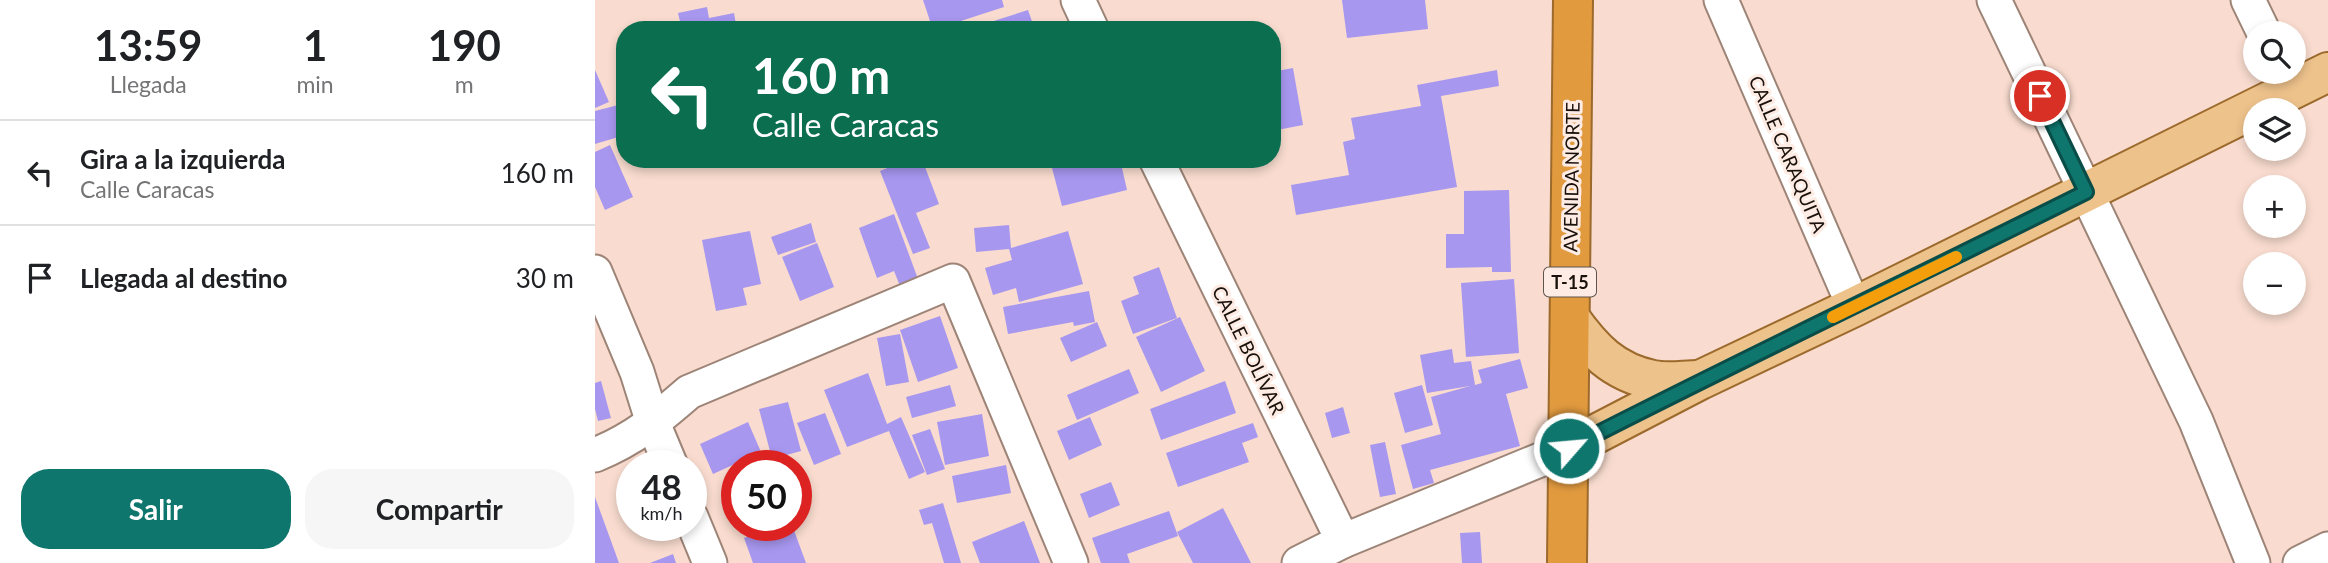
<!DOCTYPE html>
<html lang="es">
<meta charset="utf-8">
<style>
body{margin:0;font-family:Lato,sans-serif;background:#f6f6f6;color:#202124;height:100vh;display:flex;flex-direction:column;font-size:26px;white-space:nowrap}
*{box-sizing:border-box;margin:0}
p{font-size:23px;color:#757577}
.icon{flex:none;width:38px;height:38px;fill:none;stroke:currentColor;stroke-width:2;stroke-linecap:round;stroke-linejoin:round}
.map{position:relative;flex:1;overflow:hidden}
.panel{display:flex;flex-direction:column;background:#fff;width:595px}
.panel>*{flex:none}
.top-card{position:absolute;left:21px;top:21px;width:665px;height:147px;border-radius:28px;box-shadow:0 4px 10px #0003;background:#0b6e4f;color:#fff;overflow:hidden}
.controls{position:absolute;left:1648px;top:21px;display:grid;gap:14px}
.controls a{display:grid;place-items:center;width:63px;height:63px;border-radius:50%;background:#fff;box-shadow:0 4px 10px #0003;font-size:35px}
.speed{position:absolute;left:21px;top:450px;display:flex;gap:14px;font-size:35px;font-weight:700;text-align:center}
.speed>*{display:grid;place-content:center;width:91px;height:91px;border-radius:50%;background:#fff;box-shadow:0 4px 10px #0003;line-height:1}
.speed small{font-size:18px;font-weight:400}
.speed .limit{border:10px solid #d22;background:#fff;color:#111}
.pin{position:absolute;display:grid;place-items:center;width:60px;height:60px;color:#fff;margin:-30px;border:4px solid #fff;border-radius:50%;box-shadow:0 2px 7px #0007}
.me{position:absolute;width:77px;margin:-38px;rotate:63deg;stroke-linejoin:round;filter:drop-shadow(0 0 5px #0008)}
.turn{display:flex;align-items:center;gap:24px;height:147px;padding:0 21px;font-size:32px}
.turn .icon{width:91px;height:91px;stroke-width:2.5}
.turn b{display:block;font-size:49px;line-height:60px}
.eta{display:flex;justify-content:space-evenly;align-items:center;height:119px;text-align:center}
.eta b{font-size:42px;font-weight:700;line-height:49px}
.cta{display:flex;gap:14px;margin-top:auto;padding:14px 21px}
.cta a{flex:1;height:80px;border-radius:28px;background:#0f766e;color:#fff;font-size:28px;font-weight:700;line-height:80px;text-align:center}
.cta a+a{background:#f6f6f6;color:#202124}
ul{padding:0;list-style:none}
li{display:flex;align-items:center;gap:21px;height:105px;padding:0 21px;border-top:2px solid #e0e0e0}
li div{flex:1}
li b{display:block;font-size:26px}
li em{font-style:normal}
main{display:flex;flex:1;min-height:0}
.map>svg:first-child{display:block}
</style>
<main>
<section class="panel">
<div class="eta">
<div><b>13:59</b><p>Llegada</p></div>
<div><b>1</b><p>min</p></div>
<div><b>190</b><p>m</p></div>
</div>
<ul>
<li><svg class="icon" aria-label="left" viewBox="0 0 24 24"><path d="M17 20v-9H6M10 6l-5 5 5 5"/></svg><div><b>Gira a la izquierda</b><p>Calle Caracas</p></div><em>160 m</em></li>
<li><svg class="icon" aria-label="arrive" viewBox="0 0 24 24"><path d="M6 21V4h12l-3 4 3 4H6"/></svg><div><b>Llegada al destino</b></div><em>30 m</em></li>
</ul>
<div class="cta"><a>Salir</a><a>Compartir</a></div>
</section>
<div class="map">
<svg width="1733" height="563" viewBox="0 0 1733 563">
<rect width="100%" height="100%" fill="#f9dccf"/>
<g fill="#a797ef">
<path d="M328,0H407L409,7L338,30Z"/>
<path d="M747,0H830L833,29L752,38Z"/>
<path d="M112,7L114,18L139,13L142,30H87L83,13Z"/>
<path d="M433,10L440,30H377V28Z"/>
<path d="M698,68L708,125L677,131V72Z"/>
<path d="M0,70L14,102L0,108Z"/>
<path d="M902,70L904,86L846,96L862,187L701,215L696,185L754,175L748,142L760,139L756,118L826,106L822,85Z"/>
<path d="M27,104L30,114V135L0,144V111Z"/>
<path d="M15,145L38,197L10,210L0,187V152Z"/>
<path d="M314,159H327L344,204L321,213L335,248L318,254L285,171Z"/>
<path d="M490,159H525L532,190L467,206L457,168Z"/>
<path d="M914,190L916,272H897V267L851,268V234H869V191Z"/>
<path d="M299,214L323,279L305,286L299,271L282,278L264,228Z"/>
<path d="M216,223L221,242L183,255L176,237Z"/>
<path d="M414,225L416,248L473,231L488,284L424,302L421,288L398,295L390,268L417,260L414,249L381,252L379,228Z"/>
<path d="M155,231L166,284L148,288L152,305L121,311L107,240Z"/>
<path d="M222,243L239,287L205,301L187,257Z"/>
<path d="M564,267L582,318L538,334L526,301L544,294L538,277Z"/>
<path d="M919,279L924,353L871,357L866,283Z"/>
<path d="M494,291L500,322L479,326L478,322L413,334L408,307Z"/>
<path d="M345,316L363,368L323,382L305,330Z"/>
<path d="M585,317L610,371L566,392L541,337Z"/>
<path d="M502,322L512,346L476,362L465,338Z"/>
<path d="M305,334L314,382L291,386L282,338Z"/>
<path d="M857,349L859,363L876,361L880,385L887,383L883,370L925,359L933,388L911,394L925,446L835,470L839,483L818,489L806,445L846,434L836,397L875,386L832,393L825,355Z"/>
<path d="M534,369L544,393L482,420L472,395Z"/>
<path d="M273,373L292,424L306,417L330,472L314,479L294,431L252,447L229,390Z"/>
<path d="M6,381L16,418L3,421L0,409V383Z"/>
<path d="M630,381L641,413L566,440L555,409Z"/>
<path d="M355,385L361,406L317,418L311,397Z"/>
<path d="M827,385L838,425L810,433L799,393Z"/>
<path d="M193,402L206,451L177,459L164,409Z"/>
<path d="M748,407L755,433L737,438L730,413Z"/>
<path d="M230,413L246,454L219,465L202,423Z"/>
<path d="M387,414L394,456L350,465L342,422Z"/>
<path d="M495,417L507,445L474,460L462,431Z"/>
<path d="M153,422L166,452L118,474L105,444Z"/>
<path d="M658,423L663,437L647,443L654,462L583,487L571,453Z"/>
<path d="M335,429L350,469L332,475L317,435Z"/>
<path d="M790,442L801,494L785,497L775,445Z"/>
<path d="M411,465L416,493L362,503L357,476Z"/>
<path d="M516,482L525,505L494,518L485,494Z"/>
<path d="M0,498V497L24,563H0Z"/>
<path d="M348,503L366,563H349L337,523L329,525L324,510Z"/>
<path d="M628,508L656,563H598L582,532Z"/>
<path d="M574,511L583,536L532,554L535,563H506L497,538Z"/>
<path d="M429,521L445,563H385L377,542Z"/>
<path d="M184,525H197L211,563H158L149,538Z"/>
<path d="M885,532L887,563H867L865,533Z"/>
<path d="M78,554L81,563H55Z"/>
</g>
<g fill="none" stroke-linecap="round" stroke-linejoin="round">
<defs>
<g id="minor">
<path d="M483,0L497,30"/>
<path d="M1126,0L1259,307"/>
<path d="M1399,0L1601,421L1658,563"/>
<path d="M1653,0L1669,33"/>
<path d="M561,159L748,541"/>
<path d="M0,272L42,372L58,423L76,466"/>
<path d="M0,455C39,439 63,419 94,392L358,281L476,563"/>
<path d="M96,517L115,563"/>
<path d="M704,563L748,541L974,448"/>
<path d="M1705,563L1733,549"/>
</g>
<g id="major">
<path d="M975,318C997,349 1018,372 1058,380C1072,383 1089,380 1103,380"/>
<path d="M974,448L1105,380L1259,307L1733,72"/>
</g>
<path id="highway" d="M972,563L978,0"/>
</defs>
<use href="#minor" stroke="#9d8477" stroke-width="37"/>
<use href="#major" stroke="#9c6a2c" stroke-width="42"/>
<use href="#highway" stroke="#9c6a2c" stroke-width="42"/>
<use href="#minor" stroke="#fff" stroke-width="33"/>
<use href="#major" stroke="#eec28b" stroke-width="38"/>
<use href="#highway" stroke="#e29a3e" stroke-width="38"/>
</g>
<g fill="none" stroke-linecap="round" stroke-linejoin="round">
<defs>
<path id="route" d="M974,448C1145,360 1319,278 1491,192L1445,96"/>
</defs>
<use href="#route" stroke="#0a4d48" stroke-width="18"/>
<use href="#route" stroke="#0f766e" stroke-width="12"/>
<path stroke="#f59e0b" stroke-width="12" d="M1238,317L1361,257"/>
</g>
<g text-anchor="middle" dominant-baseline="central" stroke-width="6" stroke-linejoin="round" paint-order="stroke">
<rect fill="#feece4" stroke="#5e534d" stroke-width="2" x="949" y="267.5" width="52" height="29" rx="5"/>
<g font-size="18" font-weight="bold" fill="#1a110c">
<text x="975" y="282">T-15</text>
</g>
<g font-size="19" fill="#1a110c" stroke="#feece4">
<text transform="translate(1193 154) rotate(67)">CALLE CARAQUITA</text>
<text transform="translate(976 177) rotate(-89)">AVENIDA NORTE</text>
<text transform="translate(654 350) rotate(64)">CALLE BOLÍVAR</text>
</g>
</g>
</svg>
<div class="controls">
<a><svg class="icon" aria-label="search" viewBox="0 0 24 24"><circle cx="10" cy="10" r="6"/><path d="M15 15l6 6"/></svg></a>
<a><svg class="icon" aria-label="layers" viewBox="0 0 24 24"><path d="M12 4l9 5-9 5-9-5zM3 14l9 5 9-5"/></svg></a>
<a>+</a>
<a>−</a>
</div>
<div class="speed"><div>48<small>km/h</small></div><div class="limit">50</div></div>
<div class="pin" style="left:1445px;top:96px;background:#d93025"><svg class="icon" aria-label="arrive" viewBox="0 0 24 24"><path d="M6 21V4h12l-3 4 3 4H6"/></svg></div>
<svg class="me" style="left:974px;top:448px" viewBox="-20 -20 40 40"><circle r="17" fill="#0f766e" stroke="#fff" stroke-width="3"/><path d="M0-11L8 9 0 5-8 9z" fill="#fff"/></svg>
<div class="top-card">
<div class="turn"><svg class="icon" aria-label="left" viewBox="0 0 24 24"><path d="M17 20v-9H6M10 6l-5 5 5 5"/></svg><div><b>160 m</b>Calle Caracas</div></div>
</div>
</div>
</main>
